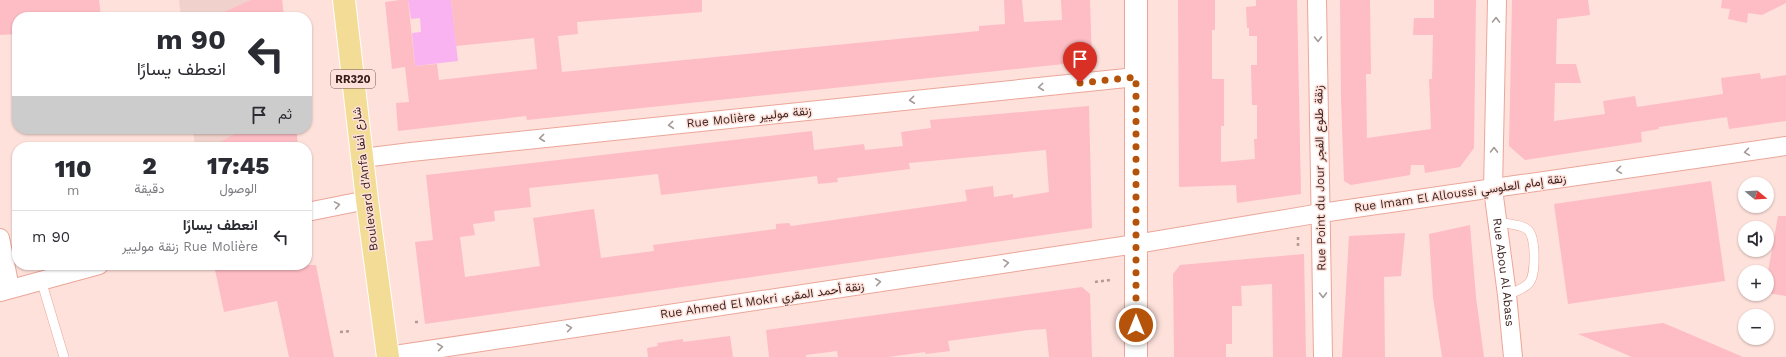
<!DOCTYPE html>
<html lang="ar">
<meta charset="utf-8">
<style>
body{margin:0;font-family:"Work Sans",Vazirmatn,sans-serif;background:#f2f2f3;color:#2b2b33;direction:rtl;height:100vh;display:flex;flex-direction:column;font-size:15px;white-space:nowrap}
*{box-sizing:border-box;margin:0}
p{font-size:13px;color:#7c7c81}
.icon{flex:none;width:22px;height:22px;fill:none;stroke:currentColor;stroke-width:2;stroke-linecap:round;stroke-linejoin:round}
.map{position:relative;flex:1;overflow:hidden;direction:ltr}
.drawer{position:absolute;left:12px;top:142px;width:300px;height:128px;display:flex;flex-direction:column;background:#fff;border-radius:16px;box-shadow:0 1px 3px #0004;direction:rtl}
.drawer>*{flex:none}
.guide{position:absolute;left:12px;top:12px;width:300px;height:122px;border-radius:16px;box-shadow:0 1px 3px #0004;direction:rtl;background:#fff;color:#2b2b33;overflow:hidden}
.needle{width:26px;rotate:108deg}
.fabs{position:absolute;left:1738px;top:177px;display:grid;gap:8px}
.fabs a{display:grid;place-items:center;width:36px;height:36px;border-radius:50%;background:#fff;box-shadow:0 1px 3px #0004;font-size:20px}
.pin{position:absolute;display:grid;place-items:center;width:34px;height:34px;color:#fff;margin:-41px -17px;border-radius:50% 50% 50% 0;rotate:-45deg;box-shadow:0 0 4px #0007}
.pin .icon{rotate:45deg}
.me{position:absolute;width:44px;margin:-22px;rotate:0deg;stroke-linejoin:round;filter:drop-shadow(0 0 3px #0008)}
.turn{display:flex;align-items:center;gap:14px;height:84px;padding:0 20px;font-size:18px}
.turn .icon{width:52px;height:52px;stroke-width:2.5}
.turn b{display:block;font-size:28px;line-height:34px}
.then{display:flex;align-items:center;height:38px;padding:0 20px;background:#0003;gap:8px;font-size:15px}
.eta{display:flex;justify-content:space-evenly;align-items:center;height:68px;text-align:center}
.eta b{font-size:24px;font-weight:800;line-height:28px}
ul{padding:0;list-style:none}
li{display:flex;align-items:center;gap:12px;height:52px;padding:0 20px;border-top:1px solid #e1e1e2}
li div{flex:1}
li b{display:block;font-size:15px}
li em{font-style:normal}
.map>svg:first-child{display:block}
</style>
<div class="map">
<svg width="1786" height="357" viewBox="0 0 1786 357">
<rect width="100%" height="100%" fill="#fee1db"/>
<g fill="#f1d1cb">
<path d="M179,0H282L284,17H181Z"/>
<path d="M193,129H296L298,147H195Z"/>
</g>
<path fill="#f8b3f0" d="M408,0H451L458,61L415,66L412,33L421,32L420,18L411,19Z"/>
<g fill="#febcc4" fill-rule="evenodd">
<path d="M0,0H99L101,17H17V34L0,35Z"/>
<path d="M251,0H282L284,17H213Z"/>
<path d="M400,0H408L415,66H414L437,64L439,80L537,69L534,38L456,46L451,0H702V12L577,22L578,34L558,36L562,72L979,31V26L1005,24L1004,0H1022L1024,22L1062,20L1061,0H1090L1092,61L527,120L526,116L398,131L396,103L409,102L405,67L392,69L385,2Z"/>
<path d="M1178,0H1215V30H1212V79H1224V126H1221V162L1255,159L1254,139H1257V105H1252L1251,65H1257V36H1249V28H1247L1246,7L1256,6V0H1297L1301,194L1237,203L1236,185L1179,187Z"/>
<path d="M1340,0H1370L1371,74H1366L1367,138L1431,129L1429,79H1432L1433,35H1413L1414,18H1434V0H1476L1474,148L1460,167L1425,173L1424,165H1411L1410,175L1351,185L1344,181L1341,99Z"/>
<path d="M1512,0H1588L1590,15L1557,19L1556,64H1576L1581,83H1555L1554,121L1605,114L1603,101L1635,96L1637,107L1723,94L1721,78L1760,73L1761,79L1786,75V121L1729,129L1727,117L1659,127V129L1641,132L1642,142L1525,160L1509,146Z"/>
<path d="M1722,0H1786V3L1762,15L1748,13L1747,23L1728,19L1730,9L1721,8Z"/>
<path d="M1089,106L1092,228L425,324L415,242L433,240L426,175L812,131L814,150L864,144L865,150L903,146L901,132L931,128L930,120ZM1046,150L1049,192L1013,198V194L994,197L993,186L965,190L967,201L791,226L789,223L776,224V229L653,245L654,251L623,255L601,258L594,209L533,218L540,266L465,277L460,237L475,235L473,224L495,221L494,211L531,207L529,188L658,174L661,195L817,176L818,184L838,182L837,178L910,169L909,163Z"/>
<path d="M243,129H296L298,147H212Z"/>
<path d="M1711,181L1725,281L1568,304L1554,204Z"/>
<path d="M1778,216H1786V296L1767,293V277Z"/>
<path d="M1470,225L1476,297L1484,357H1442L1433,297L1429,234Z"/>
<path d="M1405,233L1401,276L1384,277L1385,357H1342L1349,236Z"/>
<path d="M1304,254L1306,357H1273L1272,284L1241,286L1242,306H1232V344H1226V357H1174L1173,274L1180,265Z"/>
<path d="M214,265H316L334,357H289L277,301L224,312Z"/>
<path d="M1082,287L1090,294L1092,357H1049L1046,329L1028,330L948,341L950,351L926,354L925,352L888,357H838L837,351L806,355V357H769L766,330Z"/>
<path d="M1663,323L1673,327L1743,357H1632L1578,334Z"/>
<path d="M730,336L733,357H648L647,348L658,346L657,343L683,339V342Z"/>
</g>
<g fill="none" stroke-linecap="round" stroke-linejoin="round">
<defs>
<g id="service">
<path d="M1498,222C1507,224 1521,224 1528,230C1536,238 1536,275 1529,283C1524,289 1514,292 1507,295"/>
<path d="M41,280L64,357"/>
</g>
<g id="minor">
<path d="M1317,0L1323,357"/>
<path id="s1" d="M1497,0L1493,189L1507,295L1513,357"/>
<path d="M363,158L411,152L1136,77"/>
<path d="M307,212L367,200"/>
<path d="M0,238L10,288"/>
<path d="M0,292L99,265"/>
<path d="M388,356L1136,244L1321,213L1786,146"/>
</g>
<path id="secondary" d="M1136,0V357"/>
<path id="primary" d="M344,0L367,200L388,357"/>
</defs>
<use href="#service" stroke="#eba699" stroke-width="10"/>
<use href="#minor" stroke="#eba699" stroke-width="20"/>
<use href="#secondary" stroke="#eba699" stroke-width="24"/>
<use href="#primary" stroke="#fff" stroke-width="24"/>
<g stroke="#b59994" stroke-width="2.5" stroke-dasharray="3 3" stroke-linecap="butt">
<path d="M1298,246V235"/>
<path d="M1095,282L1110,280"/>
<path d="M415,322H419"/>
<path d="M340,332L351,331"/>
</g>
<use href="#service" stroke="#fff" stroke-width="9"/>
<use href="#minor" stroke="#fff" stroke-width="18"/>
<use href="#secondary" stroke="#fff" stroke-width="22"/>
<use href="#primary" stroke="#f3dc96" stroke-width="22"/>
</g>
<defs><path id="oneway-chevron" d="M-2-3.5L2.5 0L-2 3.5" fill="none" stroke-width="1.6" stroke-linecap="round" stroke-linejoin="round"/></defs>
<g stroke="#a59a98">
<use href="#oneway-chevron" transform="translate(1496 20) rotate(-89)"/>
<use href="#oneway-chevron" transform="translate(1318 39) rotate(89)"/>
<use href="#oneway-chevron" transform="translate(1041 87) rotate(174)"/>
<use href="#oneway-chevron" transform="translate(912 100) rotate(174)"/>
<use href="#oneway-chevron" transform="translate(671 125) rotate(174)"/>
<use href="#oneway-chevron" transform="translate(542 138) rotate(174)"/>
<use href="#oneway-chevron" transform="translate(1494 150) rotate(-89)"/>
<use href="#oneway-chevron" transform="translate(1747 152) rotate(172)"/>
<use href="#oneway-chevron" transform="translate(1619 170) rotate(172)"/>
<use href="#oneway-chevron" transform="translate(337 205) rotate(-10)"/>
<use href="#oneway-chevron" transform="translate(1006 263) rotate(-8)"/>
<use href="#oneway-chevron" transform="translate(878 282) rotate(-8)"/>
<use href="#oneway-chevron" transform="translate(1323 295) rotate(89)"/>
<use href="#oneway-chevron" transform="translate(569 328) rotate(-8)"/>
<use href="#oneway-chevron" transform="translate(440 347) rotate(-8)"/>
</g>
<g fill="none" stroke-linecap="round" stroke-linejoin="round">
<path stroke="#b45309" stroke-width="7" stroke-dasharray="0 12.6" d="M1080,83L1136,77V325"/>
</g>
<g text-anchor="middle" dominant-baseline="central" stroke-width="3" stroke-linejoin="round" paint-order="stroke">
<rect fill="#fee1db" stroke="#735853" stroke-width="1" x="331" y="70" width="44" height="18" rx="3"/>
<g font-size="11" font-weight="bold" fill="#381e19">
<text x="353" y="79">RR320</text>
</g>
<g font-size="12" fill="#381e19" stroke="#fee1db">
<text transform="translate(749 117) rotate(-6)">Rue Molière زنقة موليير</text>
<text transform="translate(1320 178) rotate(-91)">Rue Point du Jour زنقة طلوع الفجر</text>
<text transform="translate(365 179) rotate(-97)">Boulevard d'Anfa شارع أنفا</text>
<text transform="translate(1460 193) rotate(-8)">Rue Imam El Alloussi زنقة إمام العلوسي</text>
<text stroke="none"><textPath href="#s1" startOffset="273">Rue Abou Al Abass</textPath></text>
<text transform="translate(762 300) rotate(-8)">Rue Ahmed El Mokri زنقة أحمد المقري</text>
</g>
</g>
</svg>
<div class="fabs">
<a><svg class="needle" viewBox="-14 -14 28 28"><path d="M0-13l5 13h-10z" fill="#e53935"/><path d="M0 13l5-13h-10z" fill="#7c7c81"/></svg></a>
<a><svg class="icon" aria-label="sound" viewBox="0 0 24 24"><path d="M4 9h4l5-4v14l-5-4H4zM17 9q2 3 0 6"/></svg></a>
<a>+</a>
<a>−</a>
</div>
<div class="pin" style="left:1080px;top:83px;background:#d93025"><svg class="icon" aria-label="arrive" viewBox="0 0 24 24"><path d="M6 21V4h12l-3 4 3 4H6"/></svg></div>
<svg class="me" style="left:1136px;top:325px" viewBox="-20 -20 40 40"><circle r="17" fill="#b45309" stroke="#fff" stroke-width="3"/><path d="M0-11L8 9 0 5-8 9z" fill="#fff"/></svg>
<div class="guide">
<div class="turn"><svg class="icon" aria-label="left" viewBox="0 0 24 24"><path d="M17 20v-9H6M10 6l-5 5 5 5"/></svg><div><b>90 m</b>انعطف يسارًا</div></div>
<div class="then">ثم<svg class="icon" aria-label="arrive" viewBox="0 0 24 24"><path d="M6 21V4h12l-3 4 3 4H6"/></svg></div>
</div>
<section class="drawer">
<div class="eta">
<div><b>17:45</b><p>الوصول</p></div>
<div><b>2</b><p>دقيقة</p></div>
<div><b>110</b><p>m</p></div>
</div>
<ul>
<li><svg class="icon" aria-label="left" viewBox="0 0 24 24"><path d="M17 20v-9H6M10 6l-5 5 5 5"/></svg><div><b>انعطف يسارًا</b><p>Rue Molière زنقة موليير</p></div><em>90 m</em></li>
</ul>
</section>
</div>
